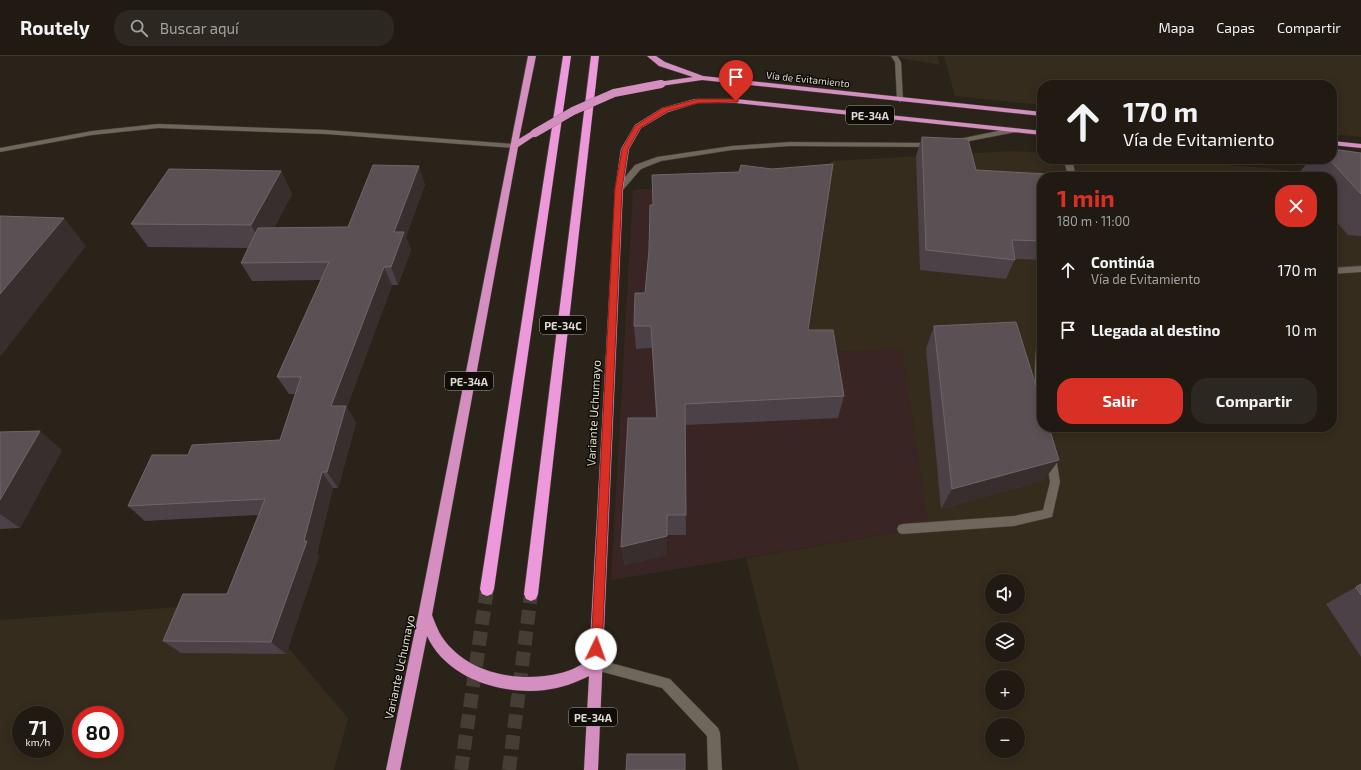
<!DOCTYPE html>
<html lang="es">
<meta charset="utf-8">
<style>
body{margin:0;font-family:"Exo 2",sans-serif;background:#2d2721;color:#f1f3f6;height:100vh;display:flex;flex-direction:column;font-size:15px;white-space:nowrap}
*{box-sizing:border-box;margin:0}
p{font-size:13px;color:#a2a1a0}
.icon{flex:none;width:22px;height:22px;fill:none;stroke:currentColor;stroke-width:2;stroke-linecap:round;stroke-linejoin:round}
.map{position:relative;flex:1;overflow:hidden}
.drawer{position:absolute;left:1037px;top:116px;width:300px;height:260px;display:flex;flex-direction:column;background:#201a13;border-radius:16px;box-shadow:0 2px 10px #0003,0 0 0 1px #3d3833}
.drawer>*{flex:none}
.banner{position:absolute;left:1037px;top:24px;width:300px;height:84px;border-radius:16px;box-shadow:0 2px 10px #0003,0 0 0 1px #3d3833;background:#201a13;color:#f1f3f6;overflow:hidden}
.buttons{position:absolute;left:985px;top:518px;display:grid;gap:8px}
.buttons a{display:grid;place-items:center;width:40px;height:40px;border-radius:50%;background:#201a13;box-shadow:0 2px 10px #0003,0 0 0 1px #3d3833;font-size:20px}
.speed{position:absolute;left:12px;top:650px;display:flex;gap:8px;font-size:20px;font-weight:700;text-align:center}
.speed>*{display:grid;place-content:center;width:52px;height:52px;border-radius:50%;background:#201a13;box-shadow:0 2px 10px #0003,0 0 0 1px #3d3833;line-height:1}
.speed small{font-size:10px;font-weight:400}
.speed .limit{border:6px solid #d22;background:#fff;color:#111}
.pin{position:absolute;display:grid;place-items:center;width:34px;height:34px;color:#fff;margin:-41px -17px;border-radius:50% 50% 50% 0;rotate:-45deg;box-shadow:0 0 4px #0007}
.pin .icon{rotate:45deg}
.me{position:absolute;width:44px;margin:-22px;rotate:3deg;stroke-linejoin:round;filter:drop-shadow(0 0 3px #0008)}
.turn{display:flex;align-items:center;gap:14px;height:84px;padding:0 20px;font-size:18px}
.turn .icon{width:52px;height:52px;stroke-width:2.5}
.turn b{display:block;font-size:28px;line-height:34px}
.round{display:grid;place-items:center;flex:none;width:42px;height:42px;border-radius:16px;background:#2d2721}
.head{display:flex;align-items:center;justify-content:space-between;height:68px;padding:0 20px}
h1{font-size:24px;font-weight:700;line-height:30px;color:#d93025}
.primary-button{display:flex;gap:8px;margin-top:auto;padding:8px 20px}
.primary-button a{flex:1;height:46px;border-radius:16px;background:#d93025;color:#fff;font-size:16px;font-weight:700;line-height:46px;text-align:center}
.primary-button a+a{background:#2d2721;color:#f1f3f6}
ul{padding:0;list-style:none}
li{display:flex;align-items:center;gap:12px;height:60px;padding:0 20px}
li div{flex:1}
li b{display:block;font-size:15px}
li em{font-style:normal}
header{display:flex;align-items:center;gap:24px;box-sizing:border-box;height:56px;padding:0 20px;background:#201a13;border-bottom:1px solid #3d3833}
header strong{font-size:19px}
nav{display:flex;gap:22px;margin-inline-start:auto;font-size:14px}
.search{width:280px;height:36px;background:#2d2721;display:flex;align-items:center;gap:10px;box-sizing:border-box;padding:0 14px;border-radius:16px;color:#a2a1a0;font-size:15px}
.map>svg:first-child{display:block}
</style>
<header>
<strong>Routely</strong>
<div class="search"><svg class="icon" aria-label="search" viewBox="0 0 24 24"><circle cx="10" cy="10" r="6"/><path d="M15 15l6 6"/></svg>Buscar aquí</div>
<nav><a>Mapa</a><a>Capas</a><a>Compartir</a></nav>
</header>
<div class="map">
<svg width="1361" height="714" viewBox="0 0 1361 714">
<rect width="100%" height="100%" fill="#2a2319"/>
<path fill="#392523" d="M827,120L828,296L902,292L928,471L611,524L633,134Z"/>
<g fill="#362c1d" fill-rule="evenodd">
<path d="M876,0H937L940,9L901,2Z"/>
<path d="M944,0H1361V81L1332,78V29H1042V49L955,40Z"/>
<path d="M1013,95L1042,97V103H1134L1256,111L1361,123V714H799L746,502L928,471L902,293L828,296L804,294L827,120L831,105ZM1042,121H1332V371H1042ZM992,525H1018V551H992ZM992,573H1018V599H992ZM992,621H1018V647H992ZM992,669H1018V695H992Z"/>
<path d="M249,546L348,662L334,714H0V564ZM21,659H55V693H21ZM81,659H115V693H81Z"/>
</g>
<g fill="none" stroke-linecap="round" stroke-linejoin="round">
<g stroke="#453e35" stroke-width="14" stroke-dasharray="14 7" stroke-linecap="butt">
<path d="M461,714L487,533"/>
<path d="M509,714L531,538"/>
</g>
<defs>
<g id="service">
<path d="M891,0H897L901,6L903,44L900,46L897,44L895,6Z"/>
<path d="M1064,103H1072L1076,121H1068Z"/>
<path d="M1361,210V216L1332,218V212Z"/>
<path d="M1042,273V346L1039,345C1031,331 1037,292 1037,276Z"/>
<path d="M1051,397L1055,398L1056,401L1060,426L1052,461L1014,470L903,478L899,477L897,473L899,469L903,468L1014,460L1043,454L1050,426L1046,401L1047,398Z"/>
<path d="M596,603L670,623L718,672L720,677L722,714H708L707,680L662,632L592,613L590,609L592,605Z"/>
</g>
<g id="minor">
<path d="M158,68L326,74L514,88L518,90L514,92L326,78L158,72L92,79L0,96V92L92,75Z"/>
<path d="M1013,72L1017,74L1016,76L954,88L950,86L954,84Z"/>
<path d="M790,86L932,87L936,89L932,91L790,90L732,94L661,105L641,113L622,135H619L615,133L635,109L657,101L732,90Z"/>
</g>
<g id="trunk">
<path d="M528,0H536L519,83L532,75H538L539,77L518,91L432,559C435,567 438,575 442,581C468,619 520,627 561,617C571,615 580,609 589,605L615,133L621,93L635,69L662,52L695,43H736L1042,75V79L736,47H698L668,56L641,72L629,93L623,133L598,714H584L589,620C575,627 561,632 545,634C502,639 447,623 427,580L400,714H386L418,560Z"/>
<path d="M647,0H656L665,6L703,20L1042,56V60L702,24L661,30L657,28L658,26L693,21L659,10Z"/>
<path d="M1332,85L1361,88V92L1332,89Z"/>
</g>
<g id="motorway">
<path d="M563,0H571L494,533L492,538L487,540L482,538L480,533Z"/>
<path d="M591,0H599L538,538L536,543L531,545L526,543L524,538Z"/>
</g>
</defs>
<use href="#service" stroke="#433d36" stroke-width="1"/>
<use href="#minor" stroke="#433d36" stroke-width="1"/>
<use href="#trunk" stroke="#433d36" stroke-width="1"/>
<use href="#motorway" stroke="#433d36" stroke-width="1"/>
<use href="#service" fill="#6f675b" fill-rule="evenodd"/>
<use href="#minor" fill="#6f675b" fill-rule="evenodd"/>
<use href="#trunk" fill="#d48ec0" fill-rule="evenodd"/>
<use href="#motorway" fill="#ed98da" fill-rule="evenodd"/>
<defs>
<path id="trunk-bridge" d="M535,77L573,55L614,37L661,28"/>
</defs>
<use href="#trunk-bridge" stroke="#433d36" stroke-width="8" stroke-linecap="butt"/>
<use href="#trunk-bridge" stroke="#d48ec0" stroke-width="8"/>
</g>
<g fill="#4b4146">
<path d="M922,81L976,114L1042,121V204L1015,203L1006,223L920,214L916,100Z"/>
<path d="M1361,97V180L1348,179L1332,161V121H1298L1297,120L1310,103H1332Z"/>
<path d="M281,115L292,138L274,172L348,171L425,128L406,181L411,194L398,229H392L347,351L356,367L338,432H333L317,497L319,500L286,598L181,597L163,585L227,538L258,459L145,465L128,450L188,399L280,384L296,338H289L277,321L321,224L252,225L241,207L248,192L148,191L131,168Z"/>
<path d="M645,237L808,274L844,340L838,362L685,369L686,479H667V499L624,509L656,362L652,292L636,293L634,270Z"/>
<path d="M934,270L1044,424L941,453L926,293Z"/>
<path d="M0,376L62,394L20,472L0,473Z"/>
<path d="M1361,528V601L1326,548L1356,531Z"/>
</g>
<g fill="#372e2d">
<path d="M419,110L425,128L406,181L411,194L398,229L391,211L394,176Z"/>
<path d="M281,115L292,138L264,192L251,169Z"/>
<path d="M64,162L86,190L0,301V238Z"/>
<path d="M384,211L392,229L347,351L356,367L338,432L327,416L331,350Z"/>
<path d="M40,375L62,394L20,472L0,458V444Z"/>
<path d="M1059,404L1044,424L941,453L952,433Z"/>
<path d="M322,416L333,432L317,497L319,500L286,598L271,586L304,485Z"/>
<path d="M667,459V499L624,509L621,491Z"/>
</g>
<g fill="#5b5155" stroke="#6f6669">
<path d="M922,81L968,83L976,114L1064,119L1065,121H1042V185L1012,184L1015,204L926,194Z"/>
<path d="M1332,93L1361,97V138L1329,103H1332Z"/>
<path d="M833,108L808,274H833L844,340L685,348L686,459H667V480L621,491L628,362H657L651,270H634L635,237H645L649,194L650,149H653L652,119L739,116L741,109L772,113Z"/>
<path d="M373,109L419,110L394,176H404L391,211H384L331,350H346L327,416H322L304,485H307L271,586L163,585L183,538H227L265,443L128,450L152,399H188L192,389L280,384L301,321H277L329,206L241,207L258,172L348,171Z"/>
<path d="M169,113L281,115L251,169L131,168Z"/>
<path d="M0,160L64,162L0,238Z"/>
<path d="M1016,266L1042,349V371H1049L1059,404L952,433L934,270Z"/>
<path d="M40,375L0,444V376Z"/>
<path d="M1361,528V539L1356,531Z"/>
<path d="M627,698H685V714H626Z"/>
</g>
<path fill="#d93025" stroke="#8d1f18" d="M736,43H738V46L698,47L668,55L640,72L628,93L622,133L602,593L600,597L596,599L593,597L591,593L615,133L622,93L635,70L663,52L698,43Z"/>
<g text-anchor="middle" dominant-baseline="central" stroke-width="3" stroke-linejoin="round" paint-order="stroke">
<g font-size="10" fill="#dedad3" stroke="#100d08">
<text transform="translate(808 23) rotate(6)">Vía de Evitamiento</text>
</g>
<g fill="#100d08" stroke="#a09c96" stroke-width="1">
<rect x="846" y="50" width="48" height="18" rx="3"/>
<rect x="540" y="260" width="46" height="18" rx="3"/>
<rect x="445" y="316" width="48" height="18" rx="3"/>
<rect x="569" y="652" width="48" height="18" rx="3"/>
</g>
<g font-size="11" font-weight="bold" fill="#dedad3">
<text x="870" y="59">PE-34A</text>
<text x="563" y="269">PE-34C</text>
<text x="469" y="325">PE-34A</text>
<text x="593" y="661">PE-34A</text>
</g>
<g font-size="12" fill="#dedad3" stroke="#100d08">
<text transform="translate(593 357) rotate(-87)">Variante Uchumayo</text>
<text transform="translate(399 611) rotate(-78)">Variante Uchumayo</text>
</g>
</g>
</svg>
<div class="buttons">
<a><svg class="icon" aria-label="sound" viewBox="0 0 24 24"><path d="M4 9h4l5-4v14l-5-4H4zM17 9q2 3 0 6"/></svg></a>
<a><svg class="icon" aria-label="layers" viewBox="0 0 24 24"><path d="M12 4l9 5-9 5-9-5zM3 14l9 5 9-5"/></svg></a>
<a>+</a>
<a>−</a>
</div>
<div class="speed"><div>71<small>km/h</small></div><div class="limit">80</div></div>
<div class="pin" style="left:736px;top:45px;background:#d93025"><svg class="icon" aria-label="arrive" viewBox="0 0 24 24"><path d="M6 21V4h12l-3 4 3 4H6"/></svg></div>
<svg class="me" style="left:596px;top:593px" viewBox="-20 -20 40 40"><circle r="19" fill="#fff"/><path d="M0-13L10 11 0 6-10 11z" fill="#d93025"/></svg>
<div class="banner">
<div class="turn"><svg class="icon" aria-label="ahead" viewBox="0 0 24 24"><path d="M12 20V5M6 11l6-6 6 6"/></svg><div><b>170 m</b>Vía de Evitamiento</div></div>
</div>
<section class="drawer">
<div class="head"><div><h1>1 min</h1><p>180 m · 11:00</p></div><a class="round" style="background:#d93025;color:#fff"><svg class="icon" aria-label="close" viewBox="0 0 24 24"><path d="M6 6l12 12M18 6L6 18"/></svg></a></div>
<ul>
<li><svg class="icon" aria-label="ahead" viewBox="0 0 24 24"><path d="M12 20V5M6 11l6-6 6 6"/></svg><div><b>Continúa</b><p>Vía de Evitamiento</p></div><em>170 m</em></li>
<li><svg class="icon" aria-label="arrive" viewBox="0 0 24 24"><path d="M6 21V4h12l-3 4 3 4H6"/></svg><div><b>Llegada al destino</b></div><em>10 m</em></li>
</ul>
<div class="primary-button"><a>Salir</a><a>Compartir</a></div>
</section>
</div>
